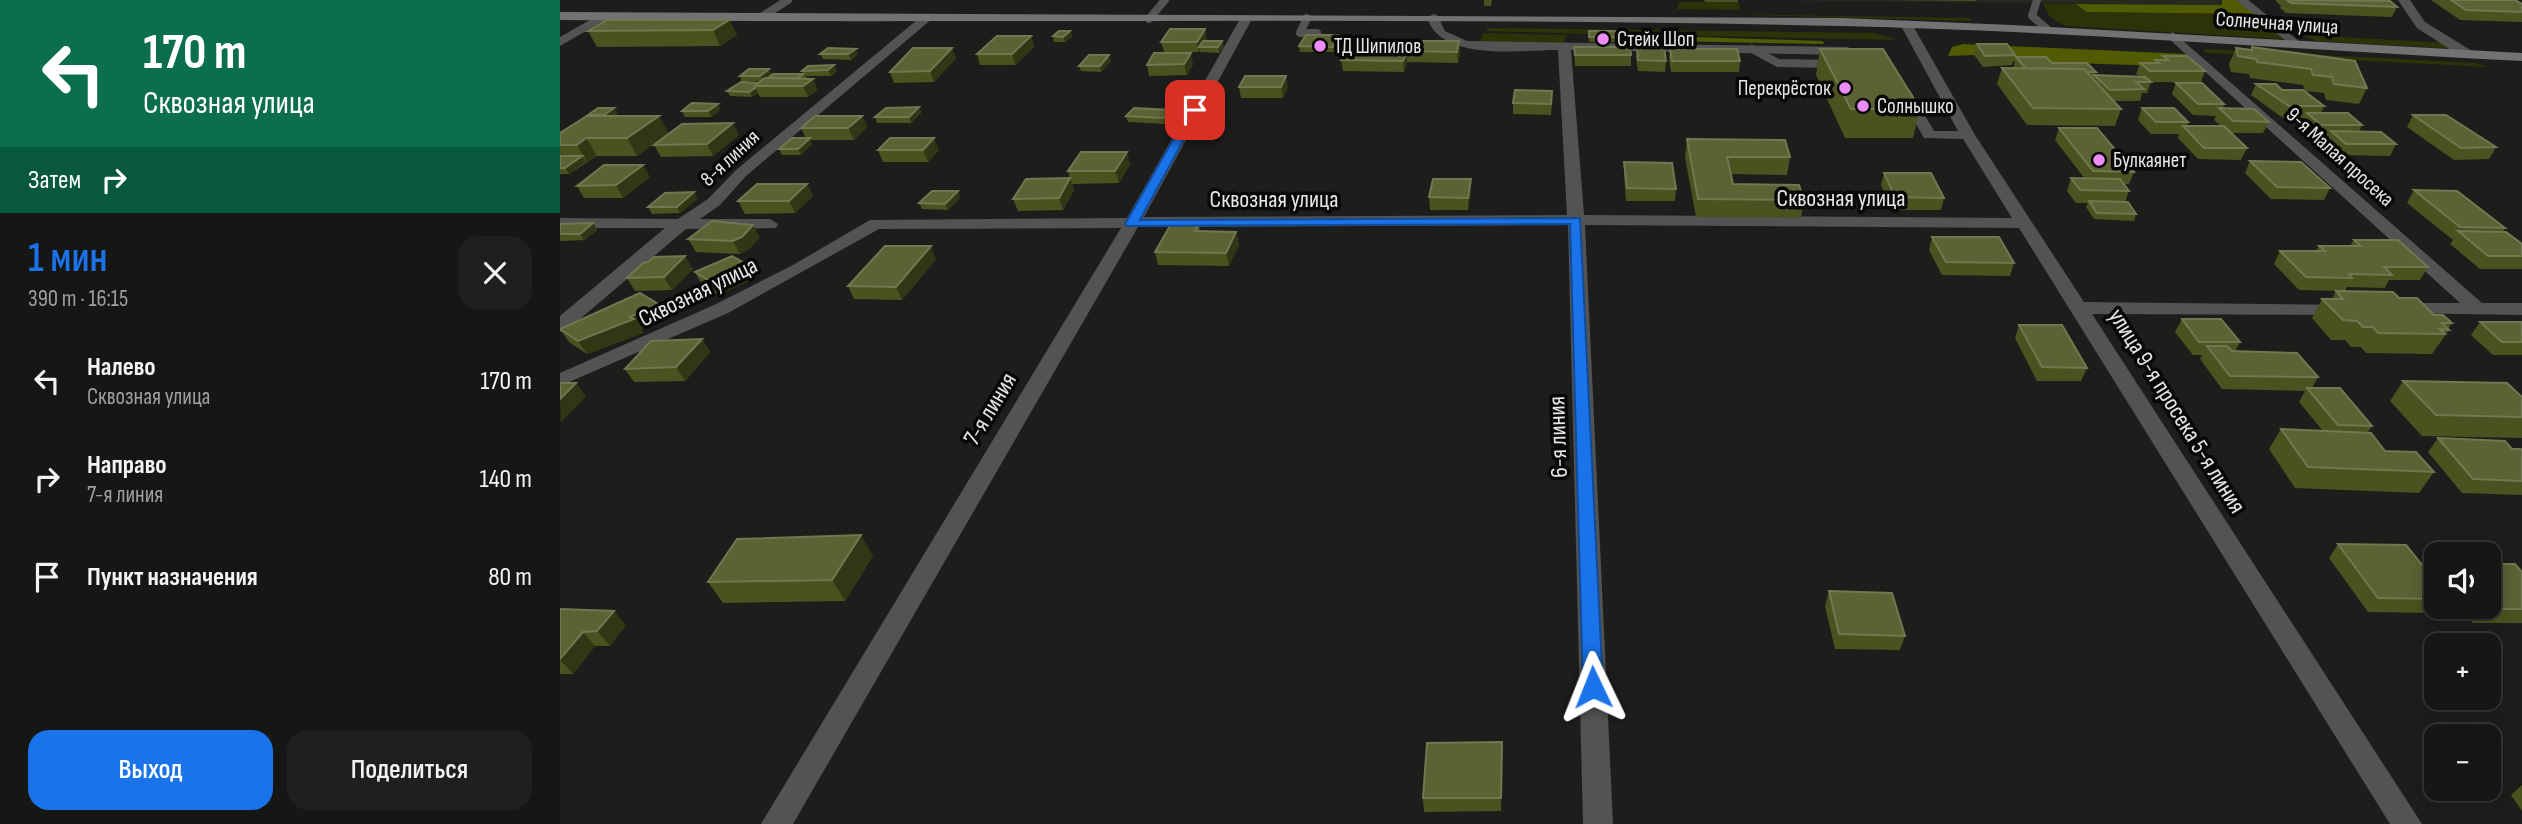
<!DOCTYPE html>
<html lang="ru">
<meta charset="utf-8">
<style>
body{margin:0;font-family:"Sofia Sans Condensed",sans-serif;background:#1f1f1d;color:#f1f3f6;height:100vh;display:flex;flex-direction:column;font-size:26px;white-space:nowrap}
*{box-sizing:border-box;margin:0}
p{font-size:23px;color:#9e9fa0}
.icon{flex:none;width:38px;height:38px;fill:none;stroke:currentColor;stroke-width:2;stroke-linecap:round;stroke-linejoin:round}
.map{position:relative;flex:1;overflow:hidden}
.side{display:flex;flex-direction:column;background:#161614;width:560px}
.side>*{flex:none}
.top-card{background:#0b6e4f;color:#fff;overflow:hidden}
.fabs{position:absolute;left:1864px;top:542px;display:grid;gap:14px}
.fabs a{display:grid;place-items:center;width:77px;height:77px;border-radius:14px;background:#161614;box-shadow:0 4px 18px #0003,0 0 0 2px #353534;font-size:35px}
.pin{position:absolute;display:grid;place-items:center;width:60px;height:60px;color:#fff;margin:-30px;border-radius:14px;box-shadow:0 4px 10px #0006}
.me{position:absolute;width:77px;margin:-38px;rotate:358deg;stroke-linejoin:round;filter:drop-shadow(0 0 5px #0008)}
.turn{display:flex;align-items:center;gap:24px;height:147px;padding:0 28px;font-size:32px}
.turn .icon{width:91px;height:91px;stroke-width:2.5}
.turn b{display:block;font-size:49px;line-height:60px}
.then{display:flex;align-items:center;height:66px;padding:0 28px;background:#0003;gap:14px;font-size:26px}
.round{display:grid;place-items:center;flex:none;width:74px;height:74px;border-radius:21px;background:#1f1f1d}
.summary{display:flex;align-items:center;justify-content:space-between;height:119px;padding:0 28px}
h1{font-size:42px;font-weight:600;line-height:52px;color:#1a73e8}
.primary-button{display:flex;gap:14px;margin-top:auto;padding:14px 28px}
.primary-button a{flex:1;height:80px;border-radius:21px;background:#1a73e8;color:#fff;font-size:28px;font-weight:600;line-height:80px;text-align:center}
.primary-button a+a{background:#1f1f1d;color:#f1f3f6}
ul{padding:0;list-style:none}
li{display:flex;align-items:center;gap:21px;height:98px;padding:0 28px}
li div{flex:1}
li b{display:block;font-size:26px}
li em{font-style:normal}
main{display:flex;flex:1;min-height:0}
.map>svg:first-child{display:block}
</style>
<main>
<section class="side">
<div class="top-card">
<div class="turn"><svg class="icon" aria-label="left" viewBox="0 0 24 24"><path d="M17 20v-9H6M10 6l-5 5 5 5"/></svg><div><b>170 m</b>Сквозная улица</div></div>
<div class="then">Затем<svg class="icon" aria-label="right" viewBox="0 0 24 24"><path d="M7 20v-9h11M14 6l5 5-5 5"/></svg></div>
</div>
<div class="summary"><div><h1>1 мин</h1><p>390 m · 16:15</p></div><a class="round"><svg class="icon" aria-label="close" viewBox="0 0 24 24"><path d="M6 6l12 12M18 6L6 18"/></svg></a></div>
<ul>
<li><svg class="icon" aria-label="left" viewBox="0 0 24 24"><path d="M17 20v-9H6M10 6l-5 5 5 5"/></svg><div><b>Налево</b><p>Сквозная улица</p></div><em>170 m</em></li>
<li><svg class="icon" aria-label="right" viewBox="0 0 24 24"><path d="M7 20v-9h11M14 6l5 5-5 5"/></svg><div><b>Направо</b><p>7-я линия</p></div><em>140 m</em></li>
<li><svg class="icon" aria-label="arrive" viewBox="0 0 24 24"><path d="M6 21V4h12l-3 4 3 4H6"/></svg><div><b>Пункт назначения</b></div><em>80 m</em></li>
</ul>
<div class="primary-button"><a>Выход</a><a>Поделиться</a></div>
</section>
<div class="map">
<svg width="1962" height="824" viewBox="0 0 1962 824">
<rect width="100%" height="100%" fill="#1d1e1b"/>
<path fill="#272921" d="M1200,0H1661L1663,1L1662,5Z"/>
<g fill="#2d3308">
<path d="M1119,2H1178L1181,10L1117,9Z"/>
<path d="M1483,4H1516L1526,12L1699,14L1725,39L1505,26L1490,17Z"/>
<path d="M1158,14L1409,18L1411,21Z"/>
<path d="M928,28L1313,33L1340,40L1098,35L1105,36L1107,46L1076,45L1062,42L1067,35L926,31Z"/>
<path d="M923,33L1006,35L1003,45L919,44Z"/>
<path d="M1742,35L1890,43L1901,49L1757,41Z"/>
<path d="M1645,49L1915,63L1930,67L1649,53L1644,52Z"/>
</g>
<g fill="#505b03">
<path d="M1662,0H1681L1699,14L1526,12L1516,4L1662,5Z"/>
<path d="M1105,36L1263,41L1264,44L1106,41Z"/>
<path d="M1403,44L1627,54L1637,67L1452,61L1414,55L1388,56L1392,47Z"/>
</g>
<g fill="none" stroke-linecap="round" stroke-linejoin="round">
<g stroke="#545354" stroke-width="8">
<path d="M1477,0L1472,16L1487,29"/>
<path d="M1682,0L1735,43"/>
<path d="M201,17L228,0"/>
<path d="M747,18L740,33H757"/>
<path d="M589,19L605,0"/>
<path d="M1192,49L1218,63L1272,64"/>
</g>
<g fill="#545354" fill-rule="evenodd">
<path d="M1838,0H1850L1865,22L1912,51V57H1902L1857,28Z"/>
<path d="M42,13L52,16L0,46V37Z"/>
<path d="M363,15L373,18L186,176L160,205L140,219H210L218,224L216,228L126,229L7,330L0,332V316L105,228H0V218L118,219L148,199L176,170Z"/>
<path d="M686,15L692,19L584,217L1007,215L998,50C960,50 882,62 867,18L873,14L877,15L885,31L907,41L1288,47L1294,51L1288,55L1011,50L1024,215L1452,218L1403,139L1364,138L1338,93L1345,89L1350,90L1374,131H1398L1340,24L1346,20L1352,24L1415,135L1524,302L1791,305L1793,309L1784,315L1532,314L1862,824H1830L1459,228L1025,225L1053,824H1023L1008,225L578,227L233,824H201L561,228L319,229L168,313L0,386V373L154,305L233,265L310,220L567,218L680,19Z"/>
<path d="M1613,32L1922,303H1962V315L1834,313L1832,309L1834,305L1841,303H1900L1609,39L1607,36Z"/>
</g>
<path fill="#737173" fill-rule="evenodd" d="M0,12L1282,18L1452,25L1962,53V61C1735,50 1509,31 1282,26C855,16 427,24 0,20Z"/>
</g>
<g fill="#4b521f">
<path d="M924,0H932L931,6H924Z"/>
<path d="M1144,0H1178V2H1145Z"/>
<path d="M1325,0H1416V1Z"/>
<path d="M1716,0H1820L1837,7L1832,17L1726,13L1720,8L1721,6L1716,1Z"/>
<path d="M1871,0H1955L1962,4V22L1900,20Z"/>
<path d="M169,20L177,35L160,46L37,47L28,31Z"/>
<path d="M510,31L512,36L505,42H494L493,36Z"/>
<path d="M1029,31H1057L1058,42H1029Z"/>
<path d="M471,36L474,47L455,65H420L417,54Z"/>
<path d="M647,39L646,41H662L664,47L659,53L640,52V50L639,52H604L601,42Z"/>
<path d="M779,41L774,52H740L739,46Z"/>
<path d="M1417,44L1455,55L1452,65L1423,67L1414,55Z"/>
<path d="M787,47L900,52L898,63L847,62L844,72L783,71L781,60Z"/>
<path d="M1014,47L1071,55V66H1015Z"/>
<path d="M1077,47L1106,61L1105,72L1078,71L1076,58Z"/>
<path d="M1692,47L1807,88L1799,104L1766,100L1764,93L1745,91L1743,85L1690,78L1689,74L1671,72L1669,64L1676,48L1691,50Z"/>
<path d="M1110,49L1180,61L1179,72H1111L1109,60Z"/>
<path d="M1260,49L1360,109L1353,138H1285L1256,75Z"/>
<path d="M260,54H298L291,60L263,59Z"/>
<path d="M1603,56L1645,71L1641,82H1591L1587,93H1582L1580,101H1554L1561,109L1555,126L1467,125L1437,84L1442,68H1453L1456,57L1536,72L1534,75L1579,76L1576,74L1580,63H1594L1595,60H1602Z"/>
<path d="M396,58L374,82L334,83L330,72Z"/>
<path d="M551,61L541,72L521,71L519,66Z"/>
<path d="M633,64L627,75L589,76L587,65Z"/>
<path d="M248,66L277,71L271,76H245L258,90L248,97H200L198,93L192,97L170,96L167,91L198,83L200,81L182,82L180,76L212,74L207,78L243,74L242,71Z"/>
<path d="M1616,83L1664,104L1663,108L1709,122L1703,133H1671L1687,148L1681,160L1638,159L1618,138L1619,134H1591L1578,120L1582,108L1628,122L1627,126H1661L1654,120L1656,116L1633,115L1612,94Z"/>
<path d="M1696,84L1722,90L1764,106L1761,113L1802,125L1799,132L1836,144L1830,156L1780,155L1766,143L1769,136H1755L1742,125L1745,118H1723L1691,95Z"/>
<path d="M679,87H728L723,98H681Z"/>
<path d="M953,103H992L991,115L953,114Z"/>
<path d="M359,107L361,113L351,123H317L315,117Z"/>
<path d="M54,108L57,113L54,116L109,133L77,156H37L9,174H0V133L27,116Z"/>
<path d="M161,109L151,117H125L122,111Z"/>
<path d="M1853,115L1936,147L1929,159L1894,160L1847,127Z"/>
<path d="M302,116L307,127L294,140H250L252,144L241,155H222L219,149L246,138L241,128Z"/>
<path d="M566,116H612L605,124L568,122Z"/>
<path d="M1499,128L1574,172L1569,184H1563L1569,191L1565,202L1576,214L1574,221L1534,219L1526,207L1528,203H1516L1507,191L1511,178L1525,179L1495,140Z"/>
<path d="M179,135L153,156L101,157L94,145Z"/>
<path d="M1127,139L1230,157L1227,175L1171,174L1173,184L1244,200L1241,218L1136,217L1125,157Z"/>
<path d="M318,150H379L368,162H323Z"/>
<path d="M1690,161L1770,188L1764,200L1711,199L1685,173Z"/>
<path d="M1064,162L1116,189L1115,201H1066L1064,174Z"/>
<path d="M570,164L559,183L512,184L514,190L503,210L458,211L453,199L510,178L508,171Z"/>
<path d="M1324,173L1384,198L1381,210H1332L1321,185Z"/>
<path d="M90,177L63,198H24L17,186Z"/>
<path d="M247,184L253,196L235,213L185,214L178,201Z"/>
<path d="M1854,190L1945,228L1943,232L1962,244V269H1920L1890,244L1893,240L1847,203Z"/>
<path d="M398,191L400,198L388,210L362,209L359,203Z"/>
<path d="M134,192L137,199L120,213L92,214L88,207Z"/>
<path d="M911,192L908,210H870L869,197Z"/>
<path d="M33,223L37,230L24,240L0,241V224Z"/>
<path d="M639,225L640,231L676,232L679,245L669,266L598,265L595,252Z"/>
<path d="M200,237L189,249L180,254L136,252L128,239Z"/>
<path d="M1372,237L1454,263L1450,276L1382,275L1369,250Z"/>
<path d="M1794,240L1868,267L1860,280H1829L1825,288L1787,287L1785,291L1739,290L1714,264L1720,251H1756L1759,246H1790Z"/>
<path d="M376,259L342,300L294,299L288,286Z"/>
<path d="M133,269L112,290L75,291L67,278Z"/>
<path d="M135,272L195,278L158,295L142,285Z"/>
<path d="M1776,291L1839,298L1892,323L1888,329L1889,330L1872,354L1806,353L1801,347H1791L1785,340H1771L1752,318L1762,299H1772Z"/>
<path d="M107,317L81,329L83,333L27,354L9,342L0,329Z"/>
<path d="M1622,319L1680,342L1675,352L1758,377L1752,388L1812,426L1808,432L1825,451L1874,472L1859,493L1735,488L1709,449L1721,429L1763,431L1739,402L1745,391L1662,389L1640,359L1642,355H1633L1615,332Z"/>
<path d="M1920,322H1962V355H1933L1911,335Z"/>
<path d="M1459,325L1527,368L1521,381H1477L1455,338Z"/>
<path d="M142,339L150,352L125,381L74,382L65,369Z"/>
<path d="M1843,381L1962,397V438L1862,436L1830,401Z"/>
<path d="M1878,438L1962,450V495L1902,493L1868,452Z"/>
<path d="M1778,544L1876,582V607H1883L1878,613L1808,612L1769,558Z"/>
<path d="M313,556L285,601L163,603L148,582Z"/>
<path d="M1962,572V623H1913L1900,607H1928Z"/>
<path d="M1269,591L1345,636L1340,650L1275,649L1265,606Z"/>
<path d="M0,609L66,625L50,646H35L13,674H0Z"/>
<path d="M942,742L941,811L864,812L863,798Z"/>
<path d="M1962,785V811L1951,795Z"/>
</g>
<g fill="#313714">
<path d="M169,20L177,35L160,46L153,30Z"/>
<path d="M645,29L647,39L642,47H639L640,50L639,52L637,42Z"/>
<path d="M510,31L512,36L505,42L503,37Z"/>
<path d="M779,35V41L774,52L773,47Z"/>
<path d="M471,36L474,47L455,65L452,54Z"/>
<path d="M662,41L664,47L659,53L658,47Z"/>
<path d="M899,41L900,52L898,63L897,52Z"/>
<path d="M392,48L396,58L374,82L370,71Z"/>
<path d="M296,49L298,54L291,60L288,54Z"/>
<path d="M847,51V62L844,72L843,61Z"/>
<path d="M631,53L633,64L627,75L624,64Z"/>
<path d="M549,55L551,61L541,72L540,66Z"/>
<path d="M274,65L277,71L271,76L268,70Z"/>
<path d="M209,69L212,74L203,81L200,76Z"/>
<path d="M726,76L728,87L723,98L721,87Z"/>
<path d="M253,79L258,90L248,97L243,86Z"/>
<path d="M195,88L198,93L192,97L189,92Z"/>
<path d="M158,104L161,109L151,117L148,111Z"/>
<path d="M359,107L361,113L351,123L349,117Z"/>
<path d="M54,108L57,113L47,120L44,115Z"/>
<path d="M611,110L612,116L605,124L604,118Z"/>
<path d="M99,116L109,133L77,156L67,138Z"/>
<path d="M302,116L307,127L294,140L288,128Z"/>
<path d="M173,123L179,135L153,156L147,144Z"/>
<path d="M26,138L37,156L27,162L17,145Z"/>
<path d="M250,138L252,144L241,155L238,149Z"/>
<path d="M374,138L379,150L368,162L363,150Z"/>
<path d="M567,152L570,164L559,183L555,171Z"/>
<path d="M22,156L26,162L9,174L5,168Z"/>
<path d="M83,165L90,177L63,198L56,185Z"/>
<path d="M510,178L514,190L503,210L499,198Z"/>
<path d="M911,179V192L908,210V198Z"/>
<path d="M247,184L253,196L235,213L229,201Z"/>
<path d="M398,191L400,198L388,210L385,204Z"/>
<path d="M134,192L137,199L120,213L117,207Z"/>
<path d="M33,223L37,230L24,240L20,234Z"/>
<path d="M193,225L200,237L189,249L180,254L173,241Z"/>
<path d="M676,232L679,245L669,266L666,253Z"/>
<path d="M371,246L376,259L342,300L336,287Z"/>
<path d="M125,256L133,269L112,290L104,277Z"/>
<path d="M188,265L195,278L158,295L151,282Z"/>
<path d="M98,304L107,317L81,329L83,333L27,354L18,341Z"/>
<path d="M142,339L150,352L125,381L116,367Z"/>
<path d="M16,383L26,397L1,422L0,399Z"/>
<path d="M301,535L313,556L285,601L272,580Z"/>
<path d="M54,611L66,625L50,646L37,631Z"/>
<path d="M23,632L35,646L13,674L0,660V659Z"/>
<path d="M942,742L943,756L941,811V798Z"/>
</g>
<g fill="#5c6234" stroke="#717750" stroke-width="2">
<path d="M1727,0L1830,1L1837,7L1731,3Z"/>
<path d="M1891,0H1955L1962,4V12L1906,10Z"/>
<path d="M47,20H169L153,30L28,31Z"/>
<path d="M610,29H645L637,42H601Z"/>
<path d="M499,31H510L503,37L493,36Z"/>
<path d="M1029,31H1057L1058,37H1029Z"/>
<path d="M746,35H779L773,47L739,46Z"/>
<path d="M437,36H471L452,54H417Z"/>
<path d="M643,41H662L658,47H639Z"/>
<path d="M851,41H899L897,52L847,51L843,61L781,60L787,47L849,48Z"/>
<path d="M1417,44H1447L1455,55L1425,56Z"/>
<path d="M1014,47H1070L1071,55H1015Z"/>
<path d="M1077,47L1104,48L1106,61L1078,60Z"/>
<path d="M1692,47L1795,61L1807,88L1774,84L1772,77L1753,75L1751,69L1697,62L1696,59L1678,56L1676,48L1692,50Z"/>
<path d="M268,48L296,49L288,54H260Z"/>
<path d="M353,48H392L370,71L330,72Z"/>
<path d="M1110,49H1177L1180,61H1112Z"/>
<path d="M1260,49H1323L1360,109H1291Z"/>
<path d="M594,53H631L624,64L587,65Z"/>
<path d="M529,55H549L540,66H519Z"/>
<path d="M1603,56H1627L1645,71H1590L1580,63H1599L1595,60H1608Z"/>
<path d="M1456,57H1486L1492,63H1527L1536,72H1526L1524,69H1466Z"/>
<path d="M274,65L268,70L242,71L248,66Z"/>
<path d="M1442,68L1524,69L1561,109L1473,108Z"/>
<path d="M189,69H209L200,76H180Z"/>
<path d="M213,74H243L238,78H208Z"/>
<path d="M1534,75L1585,77L1591,82H1576L1584,89L1550,90Z"/>
<path d="M685,76H726L721,87H679Z"/>
<path d="M205,78L253,79L243,86H194Z"/>
<path d="M181,82L198,83L194,86L195,88L189,92L167,91Z"/>
<path d="M1616,83H1642L1664,104H1638Z"/>
<path d="M1696,84H1716L1722,90H1743L1764,106H1729Z"/>
<path d="M955,90L992,91L991,104L953,103Z"/>
<path d="M132,103L158,104L148,111H122Z"/>
<path d="M359,107L349,117H315L326,108Z"/>
<path d="M38,108H54L44,115H28Z"/>
<path d="M574,108L611,110L604,118L566,116Z"/>
<path d="M1582,108H1614L1628,122H1596Z"/>
<path d="M1659,108L1694,109L1709,122L1673,121Z"/>
<path d="M1747,113H1788L1802,125H1761Z"/>
<path d="M1853,115H1886L1936,147L1901,148Z"/>
<path d="M27,116H99L67,138H26L17,145H0V133Z"/>
<path d="M255,116H302L288,128H241Z"/>
<path d="M173,123L147,144L94,145L122,124Z"/>
<path d="M1623,126H1664L1687,148H1644Z"/>
<path d="M1499,128H1537L1574,172L1533,171Z"/>
<path d="M1771,131L1821,132L1836,144H1786Z"/>
<path d="M232,138H250L238,149H219Z"/>
<path d="M330,138H374L363,150H318Z"/>
<path d="M1127,139L1225,140L1230,157H1167L1173,184L1239,185L1244,200L1138,199Z"/>
<path d="M521,152H567L555,171H508Z"/>
<path d="M0,156H22L5,168H0Z"/>
<path d="M1690,161L1741,162L1770,188L1717,187Z"/>
<path d="M1064,162L1112,163L1116,189L1067,188Z"/>
<path d="M44,165H83L56,185L17,186Z"/>
<path d="M1324,173H1371L1384,198L1335,197Z"/>
<path d="M510,178L499,198L453,199L466,179Z"/>
<path d="M1511,178L1560,179L1569,191L1520,190Z"/>
<path d="M873,179H911L908,198L869,197Z"/>
<path d="M197,184H247L229,201H178Z"/>
<path d="M1854,190L1897,191L1945,228L1900,227Z"/>
<path d="M372,191H398L385,204L359,203Z"/>
<path d="M134,192L117,207H88L105,193Z"/>
<path d="M1529,201L1568,202L1576,214L1537,213Z"/>
<path d="M152,221L193,225L182,237L173,241L128,239Z"/>
<path d="M33,223L20,234H0V224Z"/>
<path d="M611,224L639,225L635,231L676,232L666,253L595,252Z"/>
<path d="M1898,231L1946,232L1962,244V256H1928Z"/>
<path d="M1372,237H1439L1454,263L1386,262Z"/>
<path d="M1794,240H1838L1868,267H1824L1832,275L1789,274L1792,278L1746,277L1720,251H1765L1759,246H1801Z"/>
<path d="M325,246H371L336,287L288,286Z"/>
<path d="M125,256L104,277L67,278L83,263L88,262L94,257Z"/>
<path d="M172,256L188,265L151,282L135,272Z"/>
<path d="M1776,291L1833,292L1839,298H1857L1874,315H1883L1892,323H1882L1889,330L1880,329L1885,334L1818,333L1813,327H1803L1797,321L1783,320L1762,299H1783Z"/>
<path d="M80,293L98,304L70,317L74,319L18,341L0,329Z"/>
<path d="M1622,319H1661L1680,342H1639Z"/>
<path d="M1920,322H1962V342H1942Z"/>
<path d="M1459,325H1502L1527,368L1482,367Z"/>
<path d="M142,339L116,367L65,369L91,341Z"/>
<path d="M1647,346H1667L1672,351L1737,353L1758,377L1670,376Z"/>
<path d="M1843,381L1947,383L1962,397V417L1876,415Z"/>
<path d="M0,383H16L0,399Z"/>
<path d="M1747,388H1780L1812,426L1778,425Z"/>
<path d="M1721,429L1811,433L1825,451L1856,452L1874,472L1748,467Z"/>
<path d="M1878,438L1945,441L1952,449H1961L1962,450V481L1913,479Z"/>
<path d="M301,535L272,580L148,582L177,539Z"/>
<path d="M1778,544L1846,545L1876,582V599L1818,598Z"/>
<path d="M1928,564H1955L1962,572V609H1925L1924,607H1928Z"/>
<path d="M1269,591L1332,593L1345,636L1279,634Z"/>
<path d="M0,609L54,611L37,631L23,632L0,659Z"/>
<path d="M942,742L941,798H863L867,743Z"/>
</g>
<path fill="#1a73e8" stroke="#114b97" stroke-width="2" d="M631,108L640,110L580,220L1020,218L1043,687L1040,693L1033,696L1026,693L1023,687L1010,224L567,226L565,224Z"/>
<g fill="#ee8cf8" stroke="#080807" stroke-width="2.5">
<circle cx="1043" cy="39" r="7"/>
<circle cx="760" cy="46" r="7"/>
<circle cx="1285" cy="88" r="7"/>
<circle cx="1303" cy="106" r="7"/>
<circle cx="1539" cy="160" r="7"/>
</g>
<g text-anchor="middle" dominant-baseline="central" stroke-width="7" stroke-linejoin="round" paint-order="stroke">
<g font-size="21" fill="#e7e7e5" stroke="#080807">
<text transform="translate(1717 23) rotate(4)">Солнечная улица</text>
<text transform="translate(1780 157) rotate(42)">9-я Малая просека</text>
<text transform="translate(170 158) rotate(-43)">8-я линия</text>
</g>
<g font-size="21" fill="#e7e7e5" stroke="#080807" text-anchor="start">
<text x="1057" y="39">Стейк Шоп</text>
<text x="774" y="46">ТД Шипилов</text>
<text x="1271" y="88" text-anchor="end">Перекрёсток</text>
<text x="1317" y="106">Солнышко</text>
<text x="1553" y="160">Булкаянет</text>
</g>
<g font-size="24" fill="#e7e7e5" stroke="#080807">
<text x="1281" y="198">Сквозная улица</text>
<text x="714" y="199">Сквозная улица</text>
<text transform="translate(138 292) rotate(-26)">Сквозная улица</text>
<text transform="translate(430 409) rotate(-59)">7-я линия</text>
<text transform="translate(1617 411) rotate(58)">улица 9-я просека 5-я линия</text>
<text transform="translate(998 437) rotate(-92)">6-я линия</text>
</g>
</g>
</svg>
<div class="fabs">
<a><svg class="icon" aria-label="sound" viewBox="0 0 24 24"><path d="M4 9h4l5-4v14l-5-4H4zM17 9q2 3 0 6"/></svg></a>
<a>+</a>
<a>−</a>
</div>
<div class="pin" style="left:635px;top:110px;background:#d93025"><svg class="icon" aria-label="arrive" viewBox="0 0 24 24"><path d="M6 21V4h12l-3 4 3 4H6"/></svg></div>
<svg class="me" style="left:1033px;top:687px" viewBox="-20 -20 40 40"><path d="M0-17L14 15 0 8-14 15z" fill="#1a73e8" stroke="#fff" stroke-width="4"/></svg>
</div>
</main>
